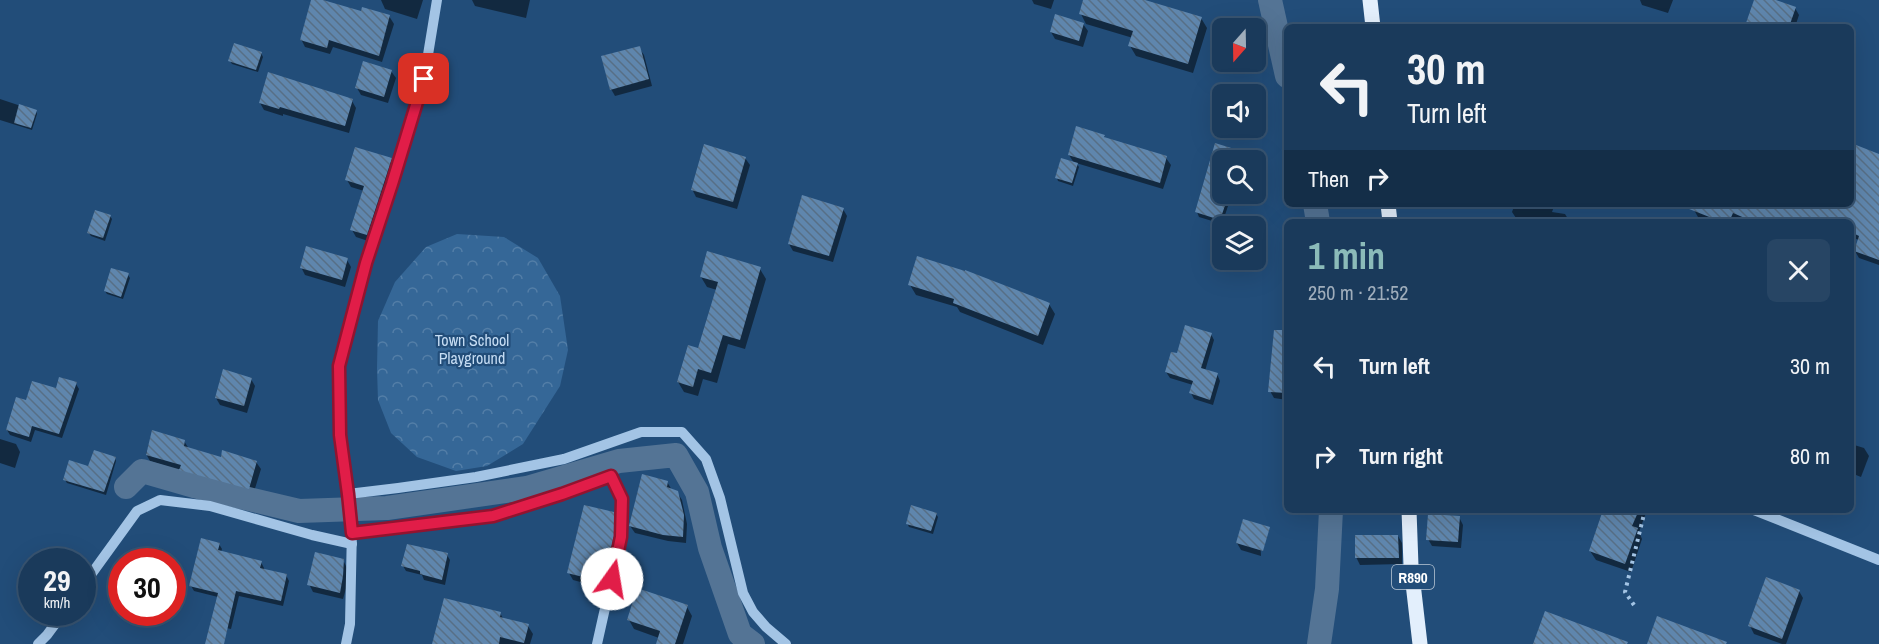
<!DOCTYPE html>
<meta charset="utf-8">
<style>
body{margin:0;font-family:"Archivo Narrow",sans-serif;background:#274564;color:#f1f3f6;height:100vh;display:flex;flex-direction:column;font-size:22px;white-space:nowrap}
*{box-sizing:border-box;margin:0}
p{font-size:20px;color:#9fadbb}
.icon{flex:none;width:33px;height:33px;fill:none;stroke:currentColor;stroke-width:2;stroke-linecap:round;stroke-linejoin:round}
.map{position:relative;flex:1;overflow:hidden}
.panel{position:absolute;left:1284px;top:219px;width:570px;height:294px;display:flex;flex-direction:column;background:#1a3a5b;border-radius:9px;box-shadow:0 6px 24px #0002,0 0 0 2px #385471}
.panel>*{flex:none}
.hud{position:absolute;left:1284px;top:24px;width:570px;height:183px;border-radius:9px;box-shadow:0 6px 24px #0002,0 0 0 2px #385471;background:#1a3a5b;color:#f1f3f6;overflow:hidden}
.needle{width:39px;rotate:200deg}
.fabs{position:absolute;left:1212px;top:18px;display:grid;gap:12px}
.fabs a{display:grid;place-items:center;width:54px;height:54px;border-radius:9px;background:#1a3a5b;box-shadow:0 6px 24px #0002,0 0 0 2px #385471;font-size:30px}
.speed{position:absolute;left:18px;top:548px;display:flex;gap:12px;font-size:30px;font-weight:700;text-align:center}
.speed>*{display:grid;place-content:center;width:78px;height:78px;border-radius:50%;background:#1a3a5b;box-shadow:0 6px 24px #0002,0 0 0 2px #385471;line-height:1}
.speed small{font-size:15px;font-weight:400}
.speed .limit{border:9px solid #d22;background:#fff;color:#111}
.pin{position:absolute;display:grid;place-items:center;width:51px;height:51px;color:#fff;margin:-26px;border-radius:12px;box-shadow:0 3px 9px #0006}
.me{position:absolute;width:66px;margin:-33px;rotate:13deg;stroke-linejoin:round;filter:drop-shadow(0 0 4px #0008)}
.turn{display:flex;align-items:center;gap:21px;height:126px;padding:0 24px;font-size:27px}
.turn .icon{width:78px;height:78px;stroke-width:2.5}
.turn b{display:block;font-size:42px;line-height:51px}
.then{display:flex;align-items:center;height:57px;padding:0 24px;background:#0003;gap:12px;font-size:22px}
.round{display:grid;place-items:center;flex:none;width:63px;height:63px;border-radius:9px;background:#274564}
.headline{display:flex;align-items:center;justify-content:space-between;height:102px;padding:0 24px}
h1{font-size:36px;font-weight:700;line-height:45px;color:#8bbbb9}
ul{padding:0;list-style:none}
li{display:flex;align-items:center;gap:18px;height:90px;padding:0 24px}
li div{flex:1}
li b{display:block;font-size:22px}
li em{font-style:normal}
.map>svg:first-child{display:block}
</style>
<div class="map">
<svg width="1879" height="644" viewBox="0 0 1879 644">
<defs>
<pattern id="forest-crowns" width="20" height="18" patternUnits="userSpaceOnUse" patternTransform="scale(1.5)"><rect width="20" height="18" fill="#356797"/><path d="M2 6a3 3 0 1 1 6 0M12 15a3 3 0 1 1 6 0" fill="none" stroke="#537ea7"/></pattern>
<pattern id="building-back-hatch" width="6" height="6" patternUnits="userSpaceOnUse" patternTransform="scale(1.5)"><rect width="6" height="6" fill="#5f86ad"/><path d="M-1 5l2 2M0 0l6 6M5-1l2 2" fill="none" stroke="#576f86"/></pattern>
</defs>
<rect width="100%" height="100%" fill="#224d79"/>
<path fill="url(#forest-crowns)" d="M457,234L504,237L538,258L560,296L568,350L560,386L523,444L487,466L456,471L417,457L391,433L378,400L377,369L378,321L395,282L426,247Z"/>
<g fill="#0007">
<path d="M313,0L362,13L389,16L394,24L382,62L333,47L330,54L305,47L301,39Z"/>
<path d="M381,0H423L417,19L385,9Z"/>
<path d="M472,0H530L526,18L475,6Z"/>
<path d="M1032,0H1054L1051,9L1034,4Z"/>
<path d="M1085,0H1141L1201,18L1207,28L1193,73L1136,56L1130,46L1133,38L1086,24L1081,14Z"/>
<path d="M1640,0H1673L1668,13L1642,5Z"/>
<path d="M1755,0H1771L1795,8L1799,15L1795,27H1751L1748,22Z"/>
<path d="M1083,24L1088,31L1083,47L1055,39L1051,32Z"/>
<path d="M639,48L644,55L652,86L615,96L611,89Z"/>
<path d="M261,53L263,57L258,72L232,64L230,61Z"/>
<path d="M391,71L396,78L388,103L361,95L357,88Z"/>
<path d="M0,99L36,111L37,114L32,130L0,120Z"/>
<path d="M352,101L356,108L349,133L283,114V116L264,110L260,103Z"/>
<path d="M1104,136L1106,140L1166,158L1171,165L1163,189L1076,163L1079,167L1073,186L1058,181L1057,178L1074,163L1069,155Z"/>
<path d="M1216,145L1240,152L1243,157L1242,160H1222V194H1232L1222,224L1199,217L1197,212Z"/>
<path d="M1851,150L1878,155L1879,154V265L1859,258L1855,251L1859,240L1851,237V222H1743L1737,219L1736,222H1711L1698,217L1694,210L1696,204H1851Z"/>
<path d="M745,158L750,165L737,209L696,197L692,189Z"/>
<path d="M391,159L395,167L371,242L356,237L352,230L364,191L351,187L347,180Z"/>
<path d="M1515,204H1555L1552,212L1565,214L1570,222H1520L1518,221L1512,212Z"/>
<path d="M843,209L847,216L833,262L793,251L789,244Z"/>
<path d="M110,216L112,219L105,241L91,236L89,233Z"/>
<path d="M347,260L351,267L345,287L305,275L301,267Z"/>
<path d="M760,269L766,279L745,349L728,344L717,383L703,379L698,396L684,392L678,382L699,350L717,290L707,287L701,277Z"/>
<path d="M128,275L130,278L123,299L107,294L105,291Z"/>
<path d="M910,285L1049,304L1055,314L1043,345L960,312L957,307L916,295Z"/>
<path d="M1211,334L1214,340L1205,371L1217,374L1220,381L1213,405L1194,399L1191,393L1193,385L1170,378L1166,372L1178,355Z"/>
<path d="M1287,345V400L1274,398L1270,391Z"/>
<path d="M251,379L255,386L247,413L220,405L216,398Z"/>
<path d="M76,384L79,389L62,438L35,430L31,442L10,435L7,430L27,402Z"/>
<path d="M153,432L184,441L189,449L222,459L256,462L261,469L253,495L185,477L181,471L150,461L146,454Z"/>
<path d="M0,439L16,444L20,452L15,468L0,463Z"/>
<path d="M1851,444L1864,448L1869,456L1861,477L1851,473Z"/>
<path d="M115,458L116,461L106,495L67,483L65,480Z"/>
<path d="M667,482L672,490L677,492L682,500L687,524L686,543L668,541L635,533L630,526Z"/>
<path d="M1594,510H1647L1639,532L1642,539L1631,572L1596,560L1590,551L1603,514Z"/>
<path d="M613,514L617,521V544L607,589L573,580L569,573Z"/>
<path d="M936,514L938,517L933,534L909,527L907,523Z"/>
<path d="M1459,517L1463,525L1461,548L1432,546L1428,539Z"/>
<path d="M1260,532L1261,556L1241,550L1237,543Z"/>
<path d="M1398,536L1402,543V564L1360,565L1356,557Z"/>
<path d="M219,544L222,549L221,552L261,562L264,568V570L286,575L289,581L283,606L239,596L231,629L216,626L218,597L194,591L191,586Z"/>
<path d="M447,555L450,560L445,585L424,580L422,575L406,571L403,566Z"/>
<path d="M343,560L347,568V585L343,599L313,592L309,584Z"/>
<path d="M122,569V587L119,582Z"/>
<path d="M1799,591L1803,598L1786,644H1782L1754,634L1750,626Z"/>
<path d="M687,607L692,616L683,644H657L659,638L634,629L629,620Z"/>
<path d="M500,613L504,620L528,626L533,634L530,644H434Z"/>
</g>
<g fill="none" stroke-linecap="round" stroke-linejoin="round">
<g stroke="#547495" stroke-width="24">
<path d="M1270,0L1287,76"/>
<path d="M1315,204L1318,222"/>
<path d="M126,487L142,471L194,486L299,511L387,508L527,488L619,461L676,455L697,492L710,548L740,634L753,644"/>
<path d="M1319,644L1327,589L1331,510"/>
</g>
</g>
<g fill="url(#building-back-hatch)">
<path d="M311,0H323L361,11L362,7L390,15L379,56L329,40L327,48L300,40Z"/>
<path d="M1083,0H1145L1202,17L1188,64L1128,46L1133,31L1079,14Z"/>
<path d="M1754,0H1776L1796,7L1789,27H1760L1746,23Z"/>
<path d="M1055,14L1084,23L1079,41L1050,32Z"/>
<path d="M234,43L262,52L256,70L228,61Z"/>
<path d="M640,46L649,79L610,90L601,56Z"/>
<path d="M363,61L392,70L384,97L355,88Z"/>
<path d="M268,72L353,99L345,126L280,107L279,109L259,103Z"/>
<path d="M19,104L37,110L31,128L14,123Z"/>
<path d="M1076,126L1105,135L1104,137L1167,156L1160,183L1068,155Z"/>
<path d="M1215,143L1241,151L1239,160H1222V194H1229L1220,220L1195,212Z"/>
<path d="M1851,143L1879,154V260L1854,251L1859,236L1851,232V222H1754L1733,213L1729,222H1722L1679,205L1851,204Z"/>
<path d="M704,144L746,157L733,202L691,190Z"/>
<path d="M355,147L392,158L367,235L350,230L364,186L345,180Z"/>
<path d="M1061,158L1078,163L1072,183L1055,178Z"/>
<path d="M802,195L844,208L829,256L788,244Z"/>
<path d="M95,210L111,215L103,238L87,233Z"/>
<path d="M306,246L348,258L342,280L300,268Z"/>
<path d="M707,251L761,267L740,340L723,335L711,373L698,369L693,387L677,382L688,345L698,348L718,282L700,277Z"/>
<path d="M917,256L965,271V270L1050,303L1038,336L953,303L954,299L908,285Z"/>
<path d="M111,268L129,273L121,297L104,291Z"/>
<path d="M1185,325L1212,333L1201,368L1218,373L1210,400L1189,393L1193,381L1165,372L1171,352L1177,353Z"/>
<path d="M1274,330H1287V393L1268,392Z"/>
<path d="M223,369L252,378L244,406L215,398Z"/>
<path d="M59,377L77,382L59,434L32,426L29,437L6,430L16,397L26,400L32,381L56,388Z"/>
<path d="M152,430L185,440L184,446L221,457L222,450L257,461L249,489L179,470L181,465L146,455Z"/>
<path d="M94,450L116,457L104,492L63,480L69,460L88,466Z"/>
<path d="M642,474L668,481L667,487L678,491L684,515L683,537L663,535L629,526Z"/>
<path d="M584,505L614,512V536L603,582L567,573Z"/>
<path d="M911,505L937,513L931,531L906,524Z"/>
<path d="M1603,510H1639L1632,526L1638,528L1625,564L1589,551Z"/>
<path d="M1428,514L1460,516L1458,542L1426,540Z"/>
<path d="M1243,519L1270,527L1263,551L1236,543Z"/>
<path d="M1355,535H1398L1399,558H1355Z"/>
<path d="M201,538L220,543L218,550L262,561L260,568L287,574L281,601L236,591L224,644H205L218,593L189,586Z"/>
<path d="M407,544L448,553L442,580L420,574V571L401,566Z"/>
<path d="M315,552L344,559L343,576L340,593L307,585Z"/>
<path d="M1766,577L1800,590L1782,639L1748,626Z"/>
<path d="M637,588L688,605L675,644H656L660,631L627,620Z"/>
<path d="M444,598L501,612L500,617L529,624L524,643L500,637L499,644H432Z"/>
<path d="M1545,611L1628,642L1627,644H1533Z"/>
<path d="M1657,616L1727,642L1726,644H1647Z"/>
</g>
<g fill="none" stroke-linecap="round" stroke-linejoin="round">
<path stroke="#a3c4e5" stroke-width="4" stroke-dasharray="3 4.5" stroke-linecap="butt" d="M1634,605L1625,592L1645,510"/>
<g stroke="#a3c4e5" stroke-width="10">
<path d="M348,494L398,488L476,477L564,459L641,432H682L706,459L720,498L743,593L753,612L766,627L786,644"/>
<path d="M1754,510L1879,560"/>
<path d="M352,533L415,527L493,516L562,494L611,476L622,499L621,537L597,644"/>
<path d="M82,587L137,511L160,500L210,506L312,535L352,544"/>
<path d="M38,644L47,635L64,612"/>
<path d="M346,644L350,624L352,528L340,435V366L366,263L392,184L424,79L437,0"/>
</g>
<g stroke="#e3effc" stroke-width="15">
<path d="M1370,0L1373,27"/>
<path d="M1388,204L1390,222"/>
<path d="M1409,510L1411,566L1420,644"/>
</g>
</g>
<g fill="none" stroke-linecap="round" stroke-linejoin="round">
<defs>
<path id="route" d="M424,79L392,184L366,263L339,366L340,435L348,494L352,533L493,516L562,494L611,476L622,499L621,537L612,579"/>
</defs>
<use href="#route" stroke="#92132f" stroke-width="15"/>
<use href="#route" stroke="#e11d48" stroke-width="10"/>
</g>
<g text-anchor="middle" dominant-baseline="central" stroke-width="4.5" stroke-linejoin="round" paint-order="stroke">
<rect fill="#224d79" stroke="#bdcad7" stroke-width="1.5" x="1392" y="565" width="42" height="24" rx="4.5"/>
<g font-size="15" font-weight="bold" fill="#fff">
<text x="1413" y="577">R890</text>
</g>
<g font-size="16" fill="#c6ddf4" stroke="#224d79">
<text x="472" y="340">Town School<tspan x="472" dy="18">Playground</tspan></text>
</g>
</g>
</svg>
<div class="fabs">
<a><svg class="needle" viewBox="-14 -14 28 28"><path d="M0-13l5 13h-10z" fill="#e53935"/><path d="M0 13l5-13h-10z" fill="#9fadbb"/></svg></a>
<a><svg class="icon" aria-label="sound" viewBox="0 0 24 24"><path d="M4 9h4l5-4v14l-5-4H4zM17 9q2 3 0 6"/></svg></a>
<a><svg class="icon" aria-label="search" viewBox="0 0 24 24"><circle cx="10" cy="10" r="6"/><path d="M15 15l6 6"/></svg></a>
<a><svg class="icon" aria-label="layers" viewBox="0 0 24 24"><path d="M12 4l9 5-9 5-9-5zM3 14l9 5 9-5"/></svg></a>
</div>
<div class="speed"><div>29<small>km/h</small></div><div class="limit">30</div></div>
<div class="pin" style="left:424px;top:79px;background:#d93025"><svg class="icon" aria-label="arrive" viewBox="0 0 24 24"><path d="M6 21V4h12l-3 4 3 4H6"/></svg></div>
<svg class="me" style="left:612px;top:579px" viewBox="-20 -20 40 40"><circle r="19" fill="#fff"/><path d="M0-13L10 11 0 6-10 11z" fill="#e11d48"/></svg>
<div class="hud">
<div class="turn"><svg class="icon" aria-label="left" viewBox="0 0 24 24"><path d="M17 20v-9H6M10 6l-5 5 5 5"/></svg><div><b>30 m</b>Turn left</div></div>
<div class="then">Then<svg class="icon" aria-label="right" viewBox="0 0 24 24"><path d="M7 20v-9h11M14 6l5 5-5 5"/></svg></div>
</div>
<section class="panel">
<div class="headline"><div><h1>1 min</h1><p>250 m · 21:52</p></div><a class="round"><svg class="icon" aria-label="close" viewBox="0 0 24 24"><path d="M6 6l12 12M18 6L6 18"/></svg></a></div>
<ul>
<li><svg class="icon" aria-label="left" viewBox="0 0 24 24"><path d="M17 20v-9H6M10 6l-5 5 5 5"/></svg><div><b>Turn left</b></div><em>30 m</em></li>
<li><svg class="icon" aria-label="right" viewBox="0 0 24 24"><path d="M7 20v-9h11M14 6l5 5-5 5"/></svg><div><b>Turn right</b></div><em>80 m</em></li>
</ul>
</section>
</div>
